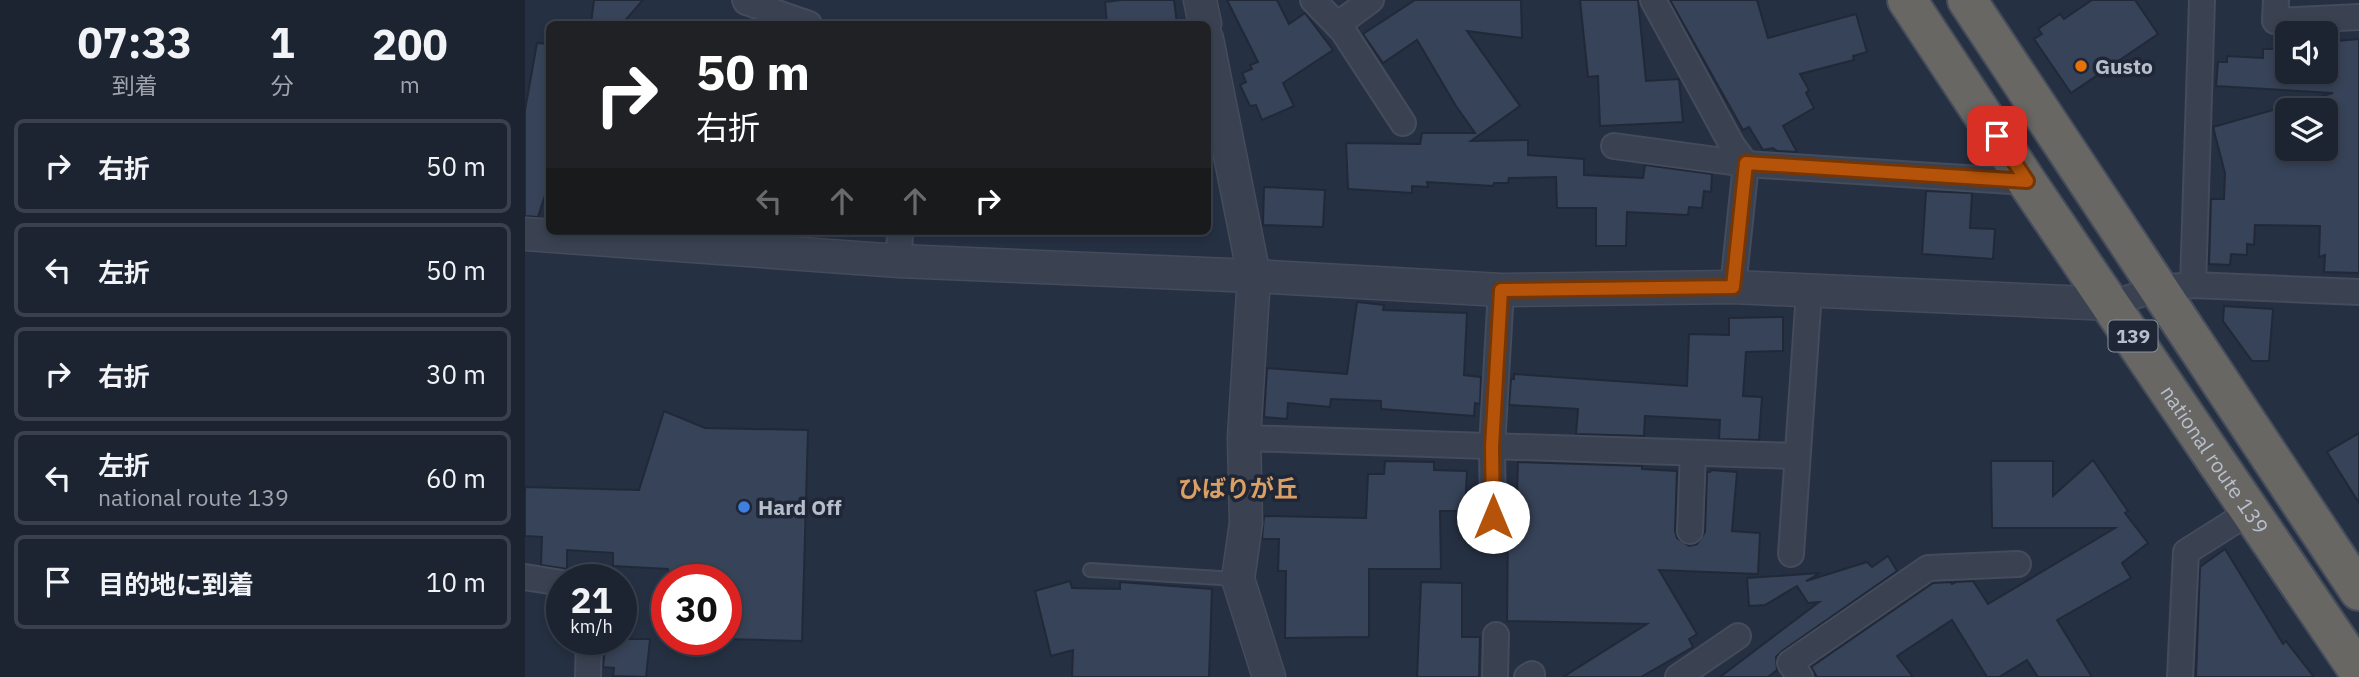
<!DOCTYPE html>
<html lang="ja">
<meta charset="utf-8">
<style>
body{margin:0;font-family:"IBM Plex Sans","Noto Sans JP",sans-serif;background:#252c3a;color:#f1f3f6;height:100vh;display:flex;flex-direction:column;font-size:26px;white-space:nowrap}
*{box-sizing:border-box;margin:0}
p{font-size:23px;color:#a0a4ac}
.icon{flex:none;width:38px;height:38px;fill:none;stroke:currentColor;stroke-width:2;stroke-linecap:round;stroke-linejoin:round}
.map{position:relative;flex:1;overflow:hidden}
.panel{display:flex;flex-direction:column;background:#1c2432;width:525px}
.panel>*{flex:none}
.hud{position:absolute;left:21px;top:21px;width:665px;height:214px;border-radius:10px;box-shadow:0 4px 10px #0003,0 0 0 2px #3a414d;background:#202124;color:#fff;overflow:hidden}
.tools{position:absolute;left:1750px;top:21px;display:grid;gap:14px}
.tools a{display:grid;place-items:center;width:63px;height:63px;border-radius:10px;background:#1c2432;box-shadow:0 4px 10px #0003,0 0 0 2px #3a414d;font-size:35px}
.speed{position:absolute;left:21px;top:564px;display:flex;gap:14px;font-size:35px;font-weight:700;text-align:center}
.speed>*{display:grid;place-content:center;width:91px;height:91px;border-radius:50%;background:#1c2432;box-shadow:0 4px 10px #0003,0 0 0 2px #3a414d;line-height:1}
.speed small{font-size:18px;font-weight:400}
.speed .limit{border:10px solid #d22;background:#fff;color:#111}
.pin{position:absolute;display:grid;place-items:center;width:60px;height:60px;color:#fff;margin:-30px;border-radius:14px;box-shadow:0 4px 10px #0006}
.me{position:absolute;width:77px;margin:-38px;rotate:0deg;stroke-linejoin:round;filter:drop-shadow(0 0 5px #0008)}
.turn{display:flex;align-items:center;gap:24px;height:147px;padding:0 35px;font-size:32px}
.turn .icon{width:91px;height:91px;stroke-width:2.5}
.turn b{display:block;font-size:49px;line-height:60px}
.lanes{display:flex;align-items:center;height:66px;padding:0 35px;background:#0003;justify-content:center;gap:35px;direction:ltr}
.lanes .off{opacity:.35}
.eta{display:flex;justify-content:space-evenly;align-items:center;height:119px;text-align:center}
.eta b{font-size:42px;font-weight:800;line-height:49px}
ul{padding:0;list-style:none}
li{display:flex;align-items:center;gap:21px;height:94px;margin:0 14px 10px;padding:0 21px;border:4px solid #3a414d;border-radius:10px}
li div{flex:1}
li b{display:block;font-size:26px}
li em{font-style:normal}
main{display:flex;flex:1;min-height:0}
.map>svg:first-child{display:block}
</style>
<main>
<section class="panel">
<div class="eta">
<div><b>07:33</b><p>到着</p></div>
<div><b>1</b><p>分</p></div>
<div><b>200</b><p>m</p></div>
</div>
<ul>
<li><svg class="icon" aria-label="right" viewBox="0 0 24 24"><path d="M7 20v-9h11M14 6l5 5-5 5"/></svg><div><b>右折</b></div><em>50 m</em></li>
<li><svg class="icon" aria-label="left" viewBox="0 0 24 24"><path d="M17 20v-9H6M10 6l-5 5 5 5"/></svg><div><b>左折</b></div><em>50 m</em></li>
<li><svg class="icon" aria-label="right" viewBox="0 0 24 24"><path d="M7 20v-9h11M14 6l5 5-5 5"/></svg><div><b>右折</b></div><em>30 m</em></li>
<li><svg class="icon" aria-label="left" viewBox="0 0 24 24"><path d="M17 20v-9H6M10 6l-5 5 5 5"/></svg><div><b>左折</b><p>national route 139</p></div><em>60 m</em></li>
<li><svg class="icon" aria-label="arrive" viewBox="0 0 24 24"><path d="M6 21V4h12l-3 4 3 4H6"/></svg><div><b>目的地に到着</b></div><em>10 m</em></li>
</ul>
</section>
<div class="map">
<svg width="1834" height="677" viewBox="0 0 1834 677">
<rect width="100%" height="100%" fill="#253042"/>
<g fill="#374358" stroke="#212939" stroke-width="2" fill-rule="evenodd">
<path d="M69,0H118L97,24H66Z"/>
<path d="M596,0H649L652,24H582L580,2Z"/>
<path d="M702,0H752L764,24L780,13L808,50L758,83L769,106L737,120L731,105L725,106L715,85L721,82L717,73L727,69L725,65L733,62Z"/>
<path d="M890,0H996L997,38L942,31L995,106L946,141L1003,140V155L1059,159V175L1118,178L1120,165L1187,174L1186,192L1179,191L1177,208L1164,207L1163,215L1102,212L1101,246H1071V208H1032L1031,177L984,178L983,183H969L968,186L902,182L903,187L887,186V193L823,189L821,143L895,144L897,133H950L931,106L892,40L858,63L838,34Z"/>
<path d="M1055,0H1113L1121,81L1154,79L1158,122L1075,126L1073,76L1063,77Z"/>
<path d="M1145,0H1232L1243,38L1331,14L1342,52L1328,56L1329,60L1275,74L1284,90L1281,93L1289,108L1258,126L1272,152L1252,151L1248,148L1238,150L1224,127L1218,130Z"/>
<path d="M1567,0H1610L1633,34L1546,93L1509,39L1517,34L1513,29L1535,14L1539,19Z"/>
<path d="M1834,39V273L1799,272L1800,255L1794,257L1795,226L1730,225L1729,245L1722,244V255L1706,254L1705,265L1684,264L1686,199H1699L1700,173L1688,127L1808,93L1691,86L1693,62H1702V56L1738,58V49H1762V72H1801V42ZM1762,110H1801V149H1762Z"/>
<path d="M12,43L24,44V183L13,217L0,216V110Z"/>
<path d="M739,187L800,190L798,227L738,225Z"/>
<path d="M1401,191L1447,193L1445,228L1470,229L1468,259L1397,254Z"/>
<path d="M832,302L859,305L858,310L942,313L939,375L956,377L955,404L950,403L949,416L856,409V401L806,399L805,407L763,403L762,419L739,417L742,368L822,374Z"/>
<path d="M1699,306L1748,309L1744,361H1727L1698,321Z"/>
<path d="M1258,317V351L1221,352L1218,396L1237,397L1234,440L1194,439L1195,420L1120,416L1119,436L1051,434L1053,409L984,405L986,379H989V374L1162,386L1164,334L1204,335V318Z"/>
<path d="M139,411L180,428L283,430L277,641L201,639V579H143V569L88,566V553L42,550V569L16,565L17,537L0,536V487L114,490Z"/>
<path d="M1834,433V503L1802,452Z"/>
<path d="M1568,460L1603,511L1600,513L1623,543L1597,563L1606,578L1532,620L1567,677H1513L1502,660L1474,677H1462L1427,620L1372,656L1388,677H1292L1286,667L1408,583L1426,582L1427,584L1431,582L1448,581L1463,604L1590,528H1467L1466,461H1528V496Z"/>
<path d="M860,461L909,462V470L942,471L940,511H915L916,569H844V637L760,638L761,571H753L754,539H737L739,516L841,518L843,474H859Z"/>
<path d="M993,462L1117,466V469L1152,471L1150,531L1152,538L1164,546L1172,544L1180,532L1182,472H1185L1186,470L1212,472L1207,531L1235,533L1233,574L1134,570L1172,634L1164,639L1168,647L1116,677H1038L1122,624L982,621L983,524H991Z"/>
<path d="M1700,549L1758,644L1761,641L1789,677H1671L1675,567Z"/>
<path d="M1363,556L1372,571L1257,651L1251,657L1252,670L1243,677H1195L1294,602L1283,603L1272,586L1240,605L1224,606L1222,578L1295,573L1281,581L1342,562L1347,567Z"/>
<path d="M545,581L547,588L595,589V582L687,589L684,677H547L548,650L526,656L510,591Z"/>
<path d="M896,582L937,583V637H955L954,677H892Z"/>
<path d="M81,639H125L121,677L88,676L89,668L78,667Z"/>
</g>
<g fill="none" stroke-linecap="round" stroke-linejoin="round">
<defs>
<path id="service" d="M565,570L711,579"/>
<g id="minor">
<path d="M220,0L221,2L284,24"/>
<path d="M788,0L818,31L878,123"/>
<path d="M1128,0L1207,145L1221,164L1208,287"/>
<path d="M1751,0L1750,21L1834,17"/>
<path d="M812,25L846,0"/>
<path d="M1089,146L1221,164L1502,182"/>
<path d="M374,261L375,231"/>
<path d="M1668,285L1677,0"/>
<path d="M1586,304L1634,288L1668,285L1834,292"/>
<path d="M719,438L1272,456"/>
<path d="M968,517L967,447L976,290"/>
<path d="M1165,531L1168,453"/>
<path d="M1266,554L1284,292"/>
<path d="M0,577L37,583"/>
<path d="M63,677L64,639"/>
<path d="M970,677L971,635"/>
<path d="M1002,677L1007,674"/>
<path d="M1153,677L1213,636"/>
<path d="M1275,677L1265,663L1403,568L1493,564"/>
<path d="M1655,677L1661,552L1726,511"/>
</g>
<g id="tertiary">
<path d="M675,0L680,24"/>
<path d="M682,39L729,276L719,438L721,523L713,579L744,677"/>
<path d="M0,234L374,261L729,276L976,290L1208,287L1586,304"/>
</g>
<g id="trunk">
<path id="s1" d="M1382,0L1502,182L1834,672"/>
<path d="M1442,0L1834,591"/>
</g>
</defs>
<use href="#service" stroke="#444b5b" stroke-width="16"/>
<use href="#minor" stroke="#444b5b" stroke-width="28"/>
<use href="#tertiary" stroke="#444b5b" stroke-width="35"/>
<use href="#trunk" stroke="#454d5c" stroke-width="42"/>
<use href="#service" stroke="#3a4252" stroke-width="12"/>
<use href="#minor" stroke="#3a4252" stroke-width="24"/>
<use href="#tertiary" stroke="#3a4252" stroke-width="32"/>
<use href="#trunk" stroke="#686764" stroke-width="38"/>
</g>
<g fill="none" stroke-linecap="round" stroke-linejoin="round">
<defs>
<path id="route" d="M968,517L967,447L976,290L1208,287L1221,163L1502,181L1472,136"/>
</defs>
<use href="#route" stroke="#753606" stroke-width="18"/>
<use href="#route" stroke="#b45309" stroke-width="12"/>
</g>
<circle fill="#e8710a" stroke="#1f2737" stroke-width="2.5" cx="1556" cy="66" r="7"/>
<circle fill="#3f7fe0" stroke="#1f2737" stroke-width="2.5" cx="219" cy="507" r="7"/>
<g text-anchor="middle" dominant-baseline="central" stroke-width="7" stroke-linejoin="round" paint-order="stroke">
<rect fill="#1f2737" stroke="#89919f" stroke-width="2" x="1583.5" y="320.5" width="49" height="31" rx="5"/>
<g font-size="19" font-weight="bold" fill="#b7becc">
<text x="1608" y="336">139</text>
</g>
<g font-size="21" font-weight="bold" fill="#b7becc" stroke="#1f2737" text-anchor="start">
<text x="1570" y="66">Gusto</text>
<text x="233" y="507">Hard Off</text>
</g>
<g font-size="21" fill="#b7becc" stroke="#1f2737">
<text stroke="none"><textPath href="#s1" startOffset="553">national route 139</textPath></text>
</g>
<g font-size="24" font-weight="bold" fill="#d99f65" stroke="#1f2737">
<text x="713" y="488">ひばりが丘</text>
</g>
</g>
</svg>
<div class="tools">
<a><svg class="icon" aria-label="sound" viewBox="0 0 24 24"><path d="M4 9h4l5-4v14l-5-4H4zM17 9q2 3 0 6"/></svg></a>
<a><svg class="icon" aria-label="layers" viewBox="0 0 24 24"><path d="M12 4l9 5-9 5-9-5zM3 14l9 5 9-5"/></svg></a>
</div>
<div class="speed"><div>21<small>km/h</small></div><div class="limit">30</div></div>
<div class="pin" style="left:1472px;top:136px;background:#d93025"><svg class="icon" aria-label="arrive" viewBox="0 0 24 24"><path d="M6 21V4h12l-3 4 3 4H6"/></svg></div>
<svg class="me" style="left:968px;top:517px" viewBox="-20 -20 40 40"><circle r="19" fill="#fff"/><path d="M0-13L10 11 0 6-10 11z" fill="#b45309"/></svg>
<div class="hud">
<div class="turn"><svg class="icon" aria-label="right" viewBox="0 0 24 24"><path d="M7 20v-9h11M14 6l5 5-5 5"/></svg><div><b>50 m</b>右折</div></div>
<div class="lanes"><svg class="icon off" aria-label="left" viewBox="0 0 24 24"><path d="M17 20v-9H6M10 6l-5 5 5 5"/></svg><svg class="icon off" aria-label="ahead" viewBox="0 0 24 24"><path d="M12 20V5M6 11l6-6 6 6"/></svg><svg class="icon off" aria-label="ahead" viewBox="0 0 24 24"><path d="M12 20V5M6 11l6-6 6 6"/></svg><svg class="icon" aria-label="right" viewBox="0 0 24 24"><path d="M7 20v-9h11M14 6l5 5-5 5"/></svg></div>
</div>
</div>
</main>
